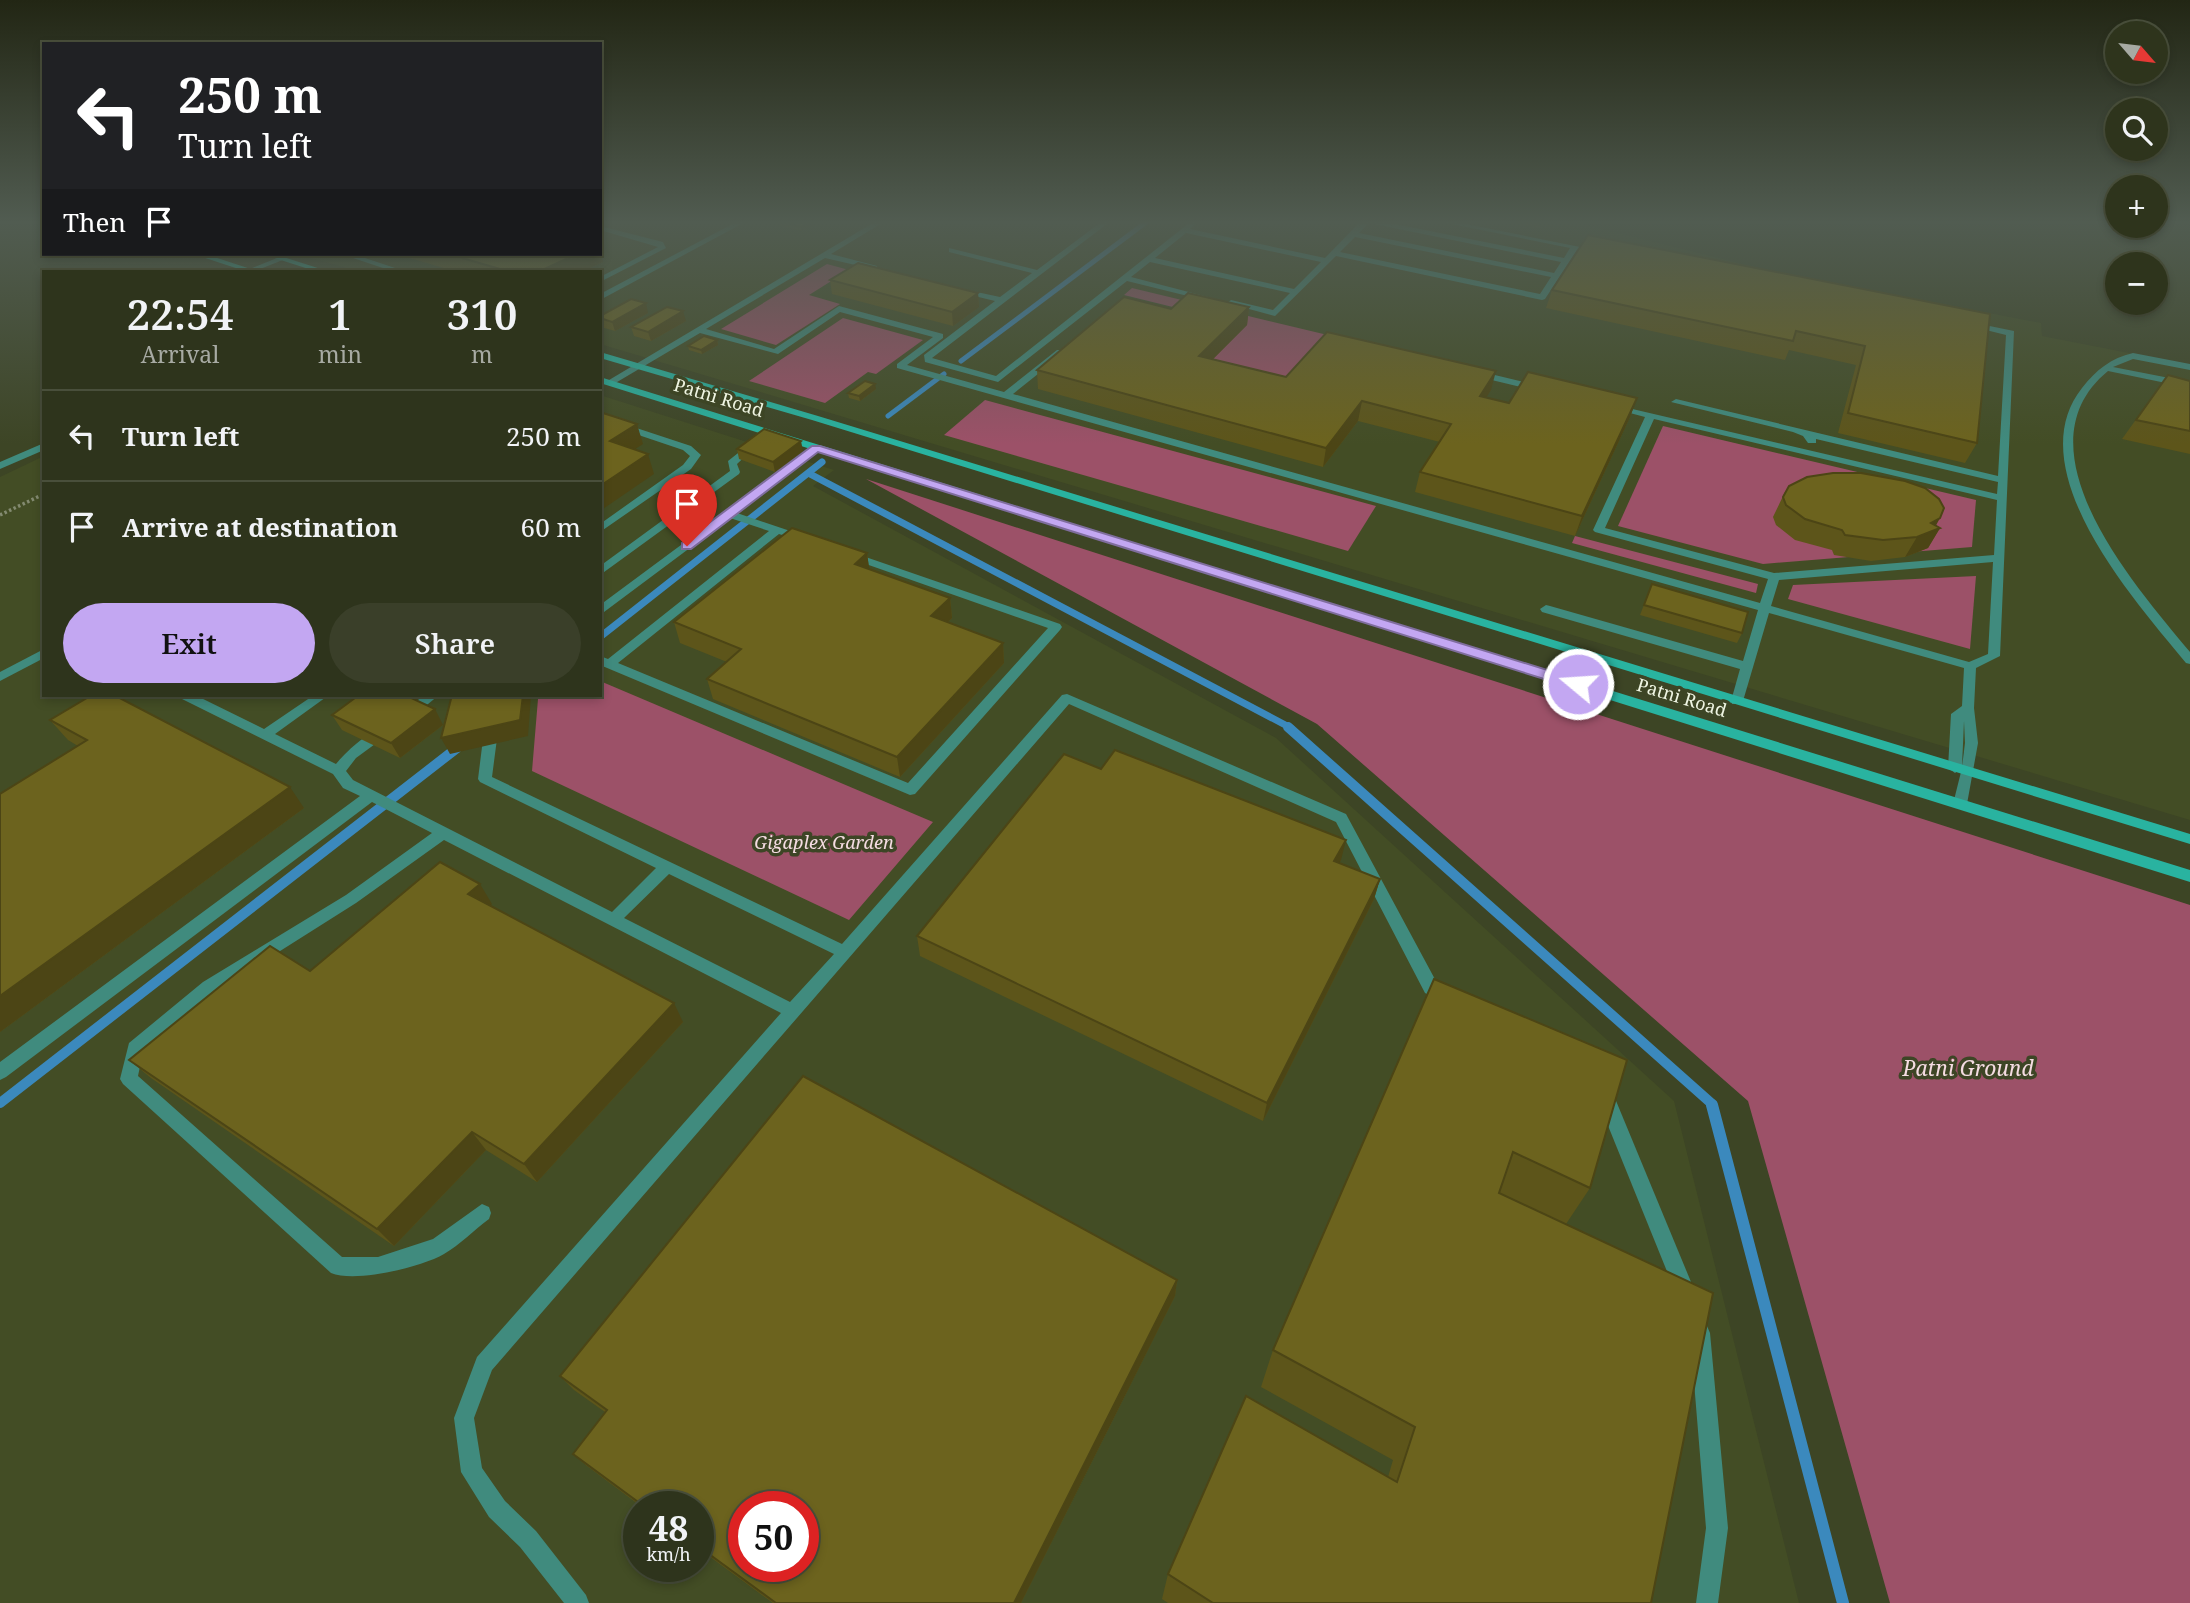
<!DOCTYPE html>
<meta charset="utf-8">
<style>
body{margin:0;font-family:"Noto Serif",serif;background:#3a3f29;color:#f1f3f6;height:100vh;display:flex;flex-direction:column;font-size:26px;white-space:nowrap}
*{box-sizing:border-box;margin:0}
p{font-size:23px;color:#a7aaa3}
.icon{flex:none;width:38px;height:38px;fill:none;stroke:currentColor;stroke-width:2;stroke-linecap:round;stroke-linejoin:round}
.map{position:relative;flex:1;overflow:hidden}
.panel{position:absolute;left:42px;top:270px;width:560px;height:427px;display:flex;flex-direction:column;background:#2e341c;border-radius:0px;box-shadow:0 4px 10px #0003,0 0 0 2px #494f3b}
.panel>*{flex:none}
.banner{position:absolute;left:42px;top:42px;width:560px;height:214px;border-radius:0px;box-shadow:0 4px 10px #0003,0 0 0 2px #494f3b;background:#202124;color:#fff;overflow:hidden}
.needle{width:46px;rotate:118deg}
.fabs{position:absolute;left:2105px;top:21px;display:grid;gap:14px}
.fabs a{display:grid;place-items:center;width:63px;height:63px;border-radius:50%;background:#2e341c;box-shadow:0 4px 10px #0003,0 0 0 2px #494f3b;font-size:35px}
.speed{position:absolute;left:623px;top:1491px;display:flex;gap:14px;font-size:35px;font-weight:700;text-align:center}
.speed>*{display:grid;place-content:center;width:91px;height:91px;border-radius:50%;background:#2e341c;box-shadow:0 4px 10px #0003,0 0 0 2px #494f3b;line-height:1}
.speed small{font-size:18px;font-weight:400}
.speed .limit{border:10px solid #d22;background:#fff;color:#111}
.pin{position:absolute;display:grid;place-items:center;width:60px;height:60px;color:#fff;margin:-72px -30px;border-radius:50% 50% 50% 0;rotate:-45deg;box-shadow:0 0 7px #0007}
.pin .icon{rotate:45deg}
.me{position:absolute;width:77px;margin:-38px;rotate:288deg;stroke-linejoin:round;filter:drop-shadow(0 0 5px #0008)}
.turn{display:flex;align-items:center;gap:24px;height:147px;padding:0 21px;font-size:32px}
.turn .icon{width:91px;height:91px;stroke-width:2.5}
.turn b{display:block;font-size:49px;line-height:60px}
.then{display:flex;align-items:center;height:66px;padding:0 21px;background:#0003;gap:14px;font-size:26px}
.eta{display:flex;justify-content:space-evenly;align-items:center;height:119px;text-align:center}
.eta b{font-size:42px;font-weight:600;line-height:49px}
.primary-button{display:flex;gap:14px;margin-top:auto;padding:14px 21px}
.primary-button a{flex:1;height:80px;border-radius:42px;background:#c3a7f2;color:#111;font-size:28px;font-weight:600;line-height:80px;text-align:center}
.primary-button a+a{background:#3a3f29;color:#f1f3f6}
ul{padding:0;list-style:none}
li{display:flex;align-items:center;gap:21px;height:91px;padding:0 21px;border-top:2px solid #494f3b}
li div{flex:1}
li b{display:block;font-size:26px}
li em{font-style:normal}
.map>svg:first-child{display:block}
</style>
<div class="map">
<svg width="2190" height="1603" viewBox="0 0 2190 1603">
<rect width="100%" height="100%" fill="#3d4525"/>
<g fill="#434d25" fill-rule="evenodd">
<path d="M600,220H1566L1763,269L2041,323L2042,336L2190,365V820L600,344V271H357L298,254H600Z"/>
<path d="M600,395L834,470L813,486L1276,738L1674,1101L1799,1603H0V477L44,456V695H600ZM639,1507H698V1566H639ZM744,1507H803V1566H744Z"/>
</g>
<g fill="#9c5168">
<path d="M827,264L849,270L809,295L840,304L776,345L721,329Z"/>
<path d="M1132,288L1336,337L1284,396L1198,374L1246,325L1124,295Z"/>
<path d="M843,318L923,340L876,374L868,372L825,403L749,381Z"/>
<path d="M985,400L1376,506L1348,551L944,435Z"/>
<path d="M1663,426L1976,500L1972,547L1763,564L1618,526Z"/>
<path d="M866,479L2190,905V1603H1890L1748,1101L1317,724Z"/>
<path d="M1575,536L1758,584L1756,593L1572,543Z"/>
<path d="M1976,576L1970,649L1788,599L1793,585Z"/>
<path d="M600,681L933,822L849,920L532,771L538,699L544,695H600Z"/>
</g>
<g fill="none" stroke-linecap="round" stroke-linejoin="round">
<g stroke="#3b89bd" stroke-width="5">
<path d="M961,361L1149,220"/>
<path d="M888,416L944,374"/>
</g>
<g stroke="#3b89bd" stroke-width="7">
<path d="M810,474L1291,728"/>
<path d="M600,637L822,462"/>
</g>
<g stroke="#3b89bd" stroke-width="10">
<path d="M1288,727L1711,1103L1712,1107"/>
<path d="M0,1103L457,748"/>
</g>
<path stroke="#3b89bd" stroke-width="12" d="M1712,1105L1843,1603"/>
<path stroke="#838a70" stroke-width="3.5" stroke-dasharray="2.5 2.5" stroke-linecap="butt" d="M0,515L44,494"/>
<g fill="#408b7e" fill-rule="evenodd">
<path d="M740,220H749L600,300V294Z"/>
<path d="M878,220H887L831,254L877,266V270L825,258L706,329L774,349L839,306L943,334V338L907,365L1004,392L1057,350H1063V354L1013,394L1760,603L1768,579L1595,532L1593,530L1645,417L1611,408V404L1997,494L1998,482L1816,439V443H1808L1803,436L1793,432L1671,402L1676,399L1998,476L2006,335L1966,325L1970,322L2014,331L2000,656L1976,668L1974,708L1978,743L1967,804L1960,809L1953,804L1962,768L1955,773L1948,768L1951,714L1962,706L1964,668L1769,613L1743,701L1742,704H1732L1731,701L1740,669L1542,612L1540,609L1546,605L1550,606L1743,661L1758,610L897,368V364L933,337L840,312L778,354L700,333L612,385L604,383ZM1654,419L1997,500L1994,555L1774,573L1605,528ZM1993,562L1988,654L1969,662L1771,606L1779,580ZM1964,721L1965,743L1962,767Z"/>
<path d="M1104,220H1112L932,358L996,376L1193,220H1201L1190,229L1325,258L1362,220H1375L1564,258L1570,248L1432,220H1446L1600,251L1596,253L1577,250L1545,299L1542,300L1336,256L1275,316L1227,303L1231,300L1273,310L1290,293L1150,262L1131,277L1208,297L1204,300L1127,281L998,382L925,362L924,355L995,301L958,292V288L1000,297L1032,273L949,252V248L1037,270ZM1369,223L1561,262L1554,273L1359,233ZM1186,233L1321,262L1294,289L1155,258ZM1355,237L1551,277L1540,294L1340,252Z"/>
<path d="M600,226L663,242L666,248L600,282V277L658,247L600,230Z"/>
<path d="M287,254H298L255,271L247,270Z"/>
<path d="M341,254H353L404,271H392Z"/>
<path d="M2133,353L2190,364V370L2133,359L2113,367L2190,382V388L2108,371C2013,449 2137,588 2190,652V664L2186,663C2136,602 2017,470 2082,388C2096,370 2111,358 2133,353Z"/>
<path d="M1478,371L1540,386L1542,388L1537,391L1475,376V372Z"/>
<path d="M600,416L691,446L701,455L691,469L600,532V524L683,465L690,456L683,450L600,422Z"/>
<path d="M752,442L757,445L737,464L740,472L739,474L600,575V566L730,471L728,461Z"/>
<path d="M44,443V450L0,469V462Z"/>
<path d="M816,445L820,446V450L737,513L805,536V540L801,541L779,534L618,663L908,783L1048,628L846,557V553H854L1060,624L1062,627L1060,630L915,794L910,795L600,665V656L608,659L769,531L730,518L600,615V605Z"/>
<path d="M44,649V658L0,681V672Z"/>
<path d="M1067,694L1346,814L1437,983L1452,992L1454,997L1452,1002L1446,1004L1425,993L1336,822L1069,704L492,1370L474,1418L482,1468L505,1501L536,1531L586,1595L589,1603H564L520,1547L489,1517L461,1472L454,1418L477,1357L781,1013L444,840L356,903L215,992L143,1052L138,1076L342,1257H378L433,1239L482,1204L489,1207L491,1213L489,1219C474,1230 460,1245 444,1254C422,1267 356,1283 331,1273L123,1084L120,1079L129,1043L203,982L346,895L432,833L372,802L6,1077L0,1080V1062L360,796L343,788L333,774L180,698L179,695H195L264,729L314,695H329L275,734L336,764C345,753 371,727 386,730L388,733L386,736L356,758L346,771L353,780L612,912L656,868L480,782L478,779L484,731L486,728H496L498,731L492,777L842,944L1062,695ZM669,874L834,954L790,1002L624,918Z"/>
<path d="M425,695H439L411,718H401L399,715L401,712Z"/>
<path d="M1605,1088L1611,1091L1614,1096L1696,1294L1693,1301L1686,1304L1679,1301L1596,1096L1599,1091Z"/>
<path d="M1700,1323L1707,1326L1710,1333L1728,1528L1718,1603H1696L1706,1528L1690,1333L1693,1326Z"/>
</g>
<g fill="#29b3a0" fill-rule="evenodd">
<path d="M193,254H205L257,271H245Z"/>
<path d="M262,254H274L327,271H315Z"/>
<path d="M600,352L818,416L2190,834V844L812,420L600,358Z"/>
<path d="M600,377L2190,870V882L600,383Z"/>
</g>
</g>
<g fill="#5d551a">
<path d="M835,220H863L855,224Z"/>
<path d="M1515,220L1545,221L1539,228L1514,223Z"/>
<path d="M780,221L813,225L801,231L781,226Z"/>
<path d="M396,254H600L603,262L583,271H454Z"/>
<path d="M830,280L978,293L979,307L953,326L832,294Z"/>
<path d="M1552,290L1990,314L1977,443L1965,463L1838,433L1856,365L1789,350L1785,360L1546,308Z"/>
<path d="M1249,307L1247,325L1213,359L1286,377L1491,390L1486,397L1509,403L1637,398L1630,417L1575,536L1415,492L1420,472L1440,442L1358,421L1323,467L1038,389L1037,370L1171,309Z"/>
<path d="M648,313L615,331L601,327L600,316Z"/>
<path d="M686,321L651,341L634,336L631,327Z"/>
<path d="M717,340L718,345L702,354L689,350L688,346Z"/>
<path d="M2168,375L2190,381V454L2122,439Z"/>
<path d="M876,389L860,401L849,398L848,393Z"/>
<path d="M737,449L803,451L775,472L739,459Z"/>
<path d="M1785,492L1936,525L1940,528L1928,548L1905,557L1871,561L1834,555L1832,550L1795,540L1776,525L1773,517Z"/>
<path d="M867,553L869,569L950,598L952,618L947,623L1003,643L1004,663L900,777L713,699L707,679L727,662L680,643L674,622Z"/>
<path d="M1652,584L1742,633L1737,643L1640,615Z"/>
<path d="M332,715L443,725L400,758L342,730Z"/>
<path d="M50,720L304,808L0,1032V794L78,746L68,740Z"/>
<path d="M1101,769L1341,860L1339,863L1380,879L1374,899L1263,1121L920,956L917,936Z"/>
<path d="M492,904L490,905L683,1022L537,1182L486,1150L394,1246L151,1078L129,1060L310,971Z"/>
<path d="M1434,979L1590,1188L1566,1224L1651,1603H1168L1162,1599L1168,1574L1388,1477L1393,1460L1261,1387L1273,1350Z"/>
<path d="M1177,1280L1175,1296L1021,1603H773L698,1548V1507H642L587,1466L573,1454L605,1412L574,1390L560,1376Z"/>
</g>
<g fill="#4c4515">
<path d="M812,220L813,225L801,231V227Z"/>
<path d="M855,220H863L855,224Z"/>
<path d="M600,251L603,262L583,271H540L577,254H600Z"/>
<path d="M978,293L979,307L953,326L952,312Z"/>
<path d="M646,303L648,313L615,331L612,322Z"/>
<path d="M1249,307L1247,325L1198,374L1199,356Z"/>
<path d="M683,311L686,321L651,341L648,332Z"/>
<path d="M717,340L718,345L702,354L701,350Z"/>
<path d="M1496,371L1491,390L1475,415L1480,396Z"/>
<path d="M875,384L876,389L860,401L859,396Z"/>
<path d="M1637,398L1630,417L1575,536L1582,516Z"/>
<path d="M1362,401L1358,421L1323,467L1326,448Z"/>
<path d="M637,424L643,444L617,461L610,441Z"/>
<path d="M801,441L803,451L775,472L773,462Z"/>
<path d="M648,454L654,474L600,511V486Z"/>
<path d="M1940,518L1933,531L1940,528L1928,548L1905,557L1917,537L1931,523Z"/>
<path d="M867,553L870,574L855,564Z"/>
<path d="M950,598L952,618L933,637L931,616Z"/>
<path d="M1003,643L1004,663L900,777L897,757Z"/>
<path d="M523,695H531L528,736L450,754L441,738Z"/>
<path d="M435,709L443,725L400,758L391,743Z"/>
<path d="M290,787L304,808L0,1032V996Z"/>
<path d="M1346,840L1341,860L1329,881L1334,861Z"/>
<path d="M1380,879L1374,899L1263,1121L1267,1103Z"/>
<path d="M480,884L492,904L481,914L468,894Z"/>
<path d="M674,1003L683,1022L537,1182L524,1164Z"/>
<path d="M472,1132L486,1150L394,1246L377,1229Z"/>
<path d="M1177,1280L1175,1296L1021,1603H1014Z"/>
</g>
<g fill="#6c631e" stroke="#4c4515" stroke-width="2" fill-rule="evenodd">
<path d="M783,220H812L801,227L780,221Z"/>
<path d="M1517,220H1544L1540,224Z"/>
<path d="M1588,235L1990,314L1977,443L1848,413L1865,346L1796,331L1793,341L1552,290Z"/>
<path d="M448,254H577L540,271H507Z"/>
<path d="M858,263L978,293L952,312L830,280Z"/>
<path d="M1188,293L1249,307L1199,356L1286,377L1327,332L1496,371L1480,396L1509,403L1528,372L1637,398L1582,516L1420,472L1451,424L1362,401L1326,448L1037,370L1124,297L1171,309Z"/>
<path d="M631,299L646,303L612,322L600,318V316Z"/>
<path d="M667,307L683,311L648,332L631,327Z"/>
<path d="M704,336L717,340L701,350L688,346Z"/>
<path d="M2168,375L2190,381V431L2136,420Z"/>
<path d="M865,381L875,384L859,396L848,393Z"/>
<path d="M600,412L637,424L610,441L648,454L600,486Z"/>
<path d="M764,429L801,441L773,462L737,449Z"/>
<path d="M1833,473H1861L1905,481L1925,488L1939,499L1944,508L1940,518L1931,523L1940,528L1917,537L1883,540L1845,535L1842,530L1805,519L1786,505L1783,497L1789,486L1807,477Z"/>
<path d="M792,528L867,553L855,564L950,598L931,616L1003,643L897,757L707,679L741,649L674,622Z"/>
<path d="M1652,584L1748,612L1742,633L1644,605Z"/>
<path d="M92,695H114L290,787L0,996V794L87,740L50,720Z"/>
<path d="M359,695H405L435,709L391,743L332,715Z"/>
<path d="M452,695H523L520,720L441,738Z"/>
<path d="M1115,750L1346,840L1334,861L1380,879L1267,1103L917,936L1064,754L1101,769Z"/>
<path d="M440,862L480,884L468,894L674,1003L524,1164L472,1132L377,1229L129,1060L270,946L310,971Z"/>
<path d="M1434,979L1627,1060L1590,1188L1513,1152L1499,1193L1713,1293L1651,1603H1213L1168,1574L1246,1396L1397,1482L1415,1427L1273,1350Z"/>
<path d="M803,1076L1177,1280L1014,1603H776L698,1546V1507H645L573,1454L607,1410L560,1376ZM744,1507H803V1566H744Z"/>
</g>
<linearGradient id="sky" x2="0" y2="1"><stop stop-color="#222614"/><stop offset="0.5" stop-color="#515c51"/><stop offset="1" stop-color="#515c51" stop-opacity="0"/></linearGradient>
<rect width="2190" height="444" fill="url(#sky)"/>
<path fill="#c3a7f2" stroke="#7f6d9d" stroke-width="2" d="M812,446H820L1583,681L1585,684L1578,689L1573,688L818,452L691,549H682V543Z"/>
<g text-anchor="middle" dominant-baseline="central" stroke-width="7" stroke-linejoin="round" paint-order="stroke">
<g font-size="18" fill="#eff5e2" stroke="#3d4525">
<text transform="translate(719 397) rotate(17)">Patni Road</text>
<text transform="translate(1682 697) rotate(17)">Patni Road</text>
</g>
<g font-size="18" font-style="italic" fill="#f5dce2" stroke="#3d4525">
<text x="824" y="842">Gigaplex Garden</text>
</g>
<g font-size="21" font-style="italic" fill="#f5dce2" stroke="#3d4525">
<text x="1968" y="1068">Patni Ground</text>
</g>
</g>
</svg>
<div class="fabs">
<a><svg class="needle" viewBox="-14 -14 28 28"><path d="M0-13l5 13h-10z" fill="#e53935"/><path d="M0 13l5-13h-10z" fill="#a7aaa3"/></svg></a>
<a><svg class="icon" aria-label="search" viewBox="0 0 24 24"><circle cx="10" cy="10" r="6"/><path d="M15 15l6 6"/></svg></a>
<a>+</a>
<a>−</a>
</div>
<div class="speed"><div>48<small>km/h</small></div><div class="limit">50</div></div>
<div class="pin" style="left:687px;top:546px;background:#d93025"><svg class="icon" aria-label="arrive" viewBox="0 0 24 24"><path d="M6 21V4h12l-3 4 3 4H6"/></svg></div>
<svg class="me" style="left:1578px;top:684px" viewBox="-20 -20 40 40"><circle r="17" fill="#c3a7f2" stroke="#fff" stroke-width="3"/><path d="M0-11L8 9 0 5-8 9z" fill="#fff"/></svg>
<div class="banner">
<div class="turn"><svg class="icon" aria-label="left" viewBox="0 0 24 24"><path d="M17 20v-9H6M10 6l-5 5 5 5"/></svg><div><b>250 m</b>Turn left</div></div>
<div class="then">Then<svg class="icon" aria-label="arrive" viewBox="0 0 24 24"><path d="M6 21V4h12l-3 4 3 4H6"/></svg></div>
</div>
<section class="panel">
<div class="eta">
<div><b>22:54</b><p>Arrival</p></div>
<div><b>1</b><p>min</p></div>
<div><b>310</b><p>m</p></div>
</div>
<ul>
<li><svg class="icon" aria-label="left" viewBox="0 0 24 24"><path d="M17 20v-9H6M10 6l-5 5 5 5"/></svg><div><b>Turn left</b></div><em>250 m</em></li>
<li><svg class="icon" aria-label="arrive" viewBox="0 0 24 24"><path d="M6 21V4h12l-3 4 3 4H6"/></svg><div><b>Arrive at destination</b></div><em>60 m</em></li>
</ul>
<div class="primary-button"><a>Exit</a><a>Share</a></div>
</section>
</div>
